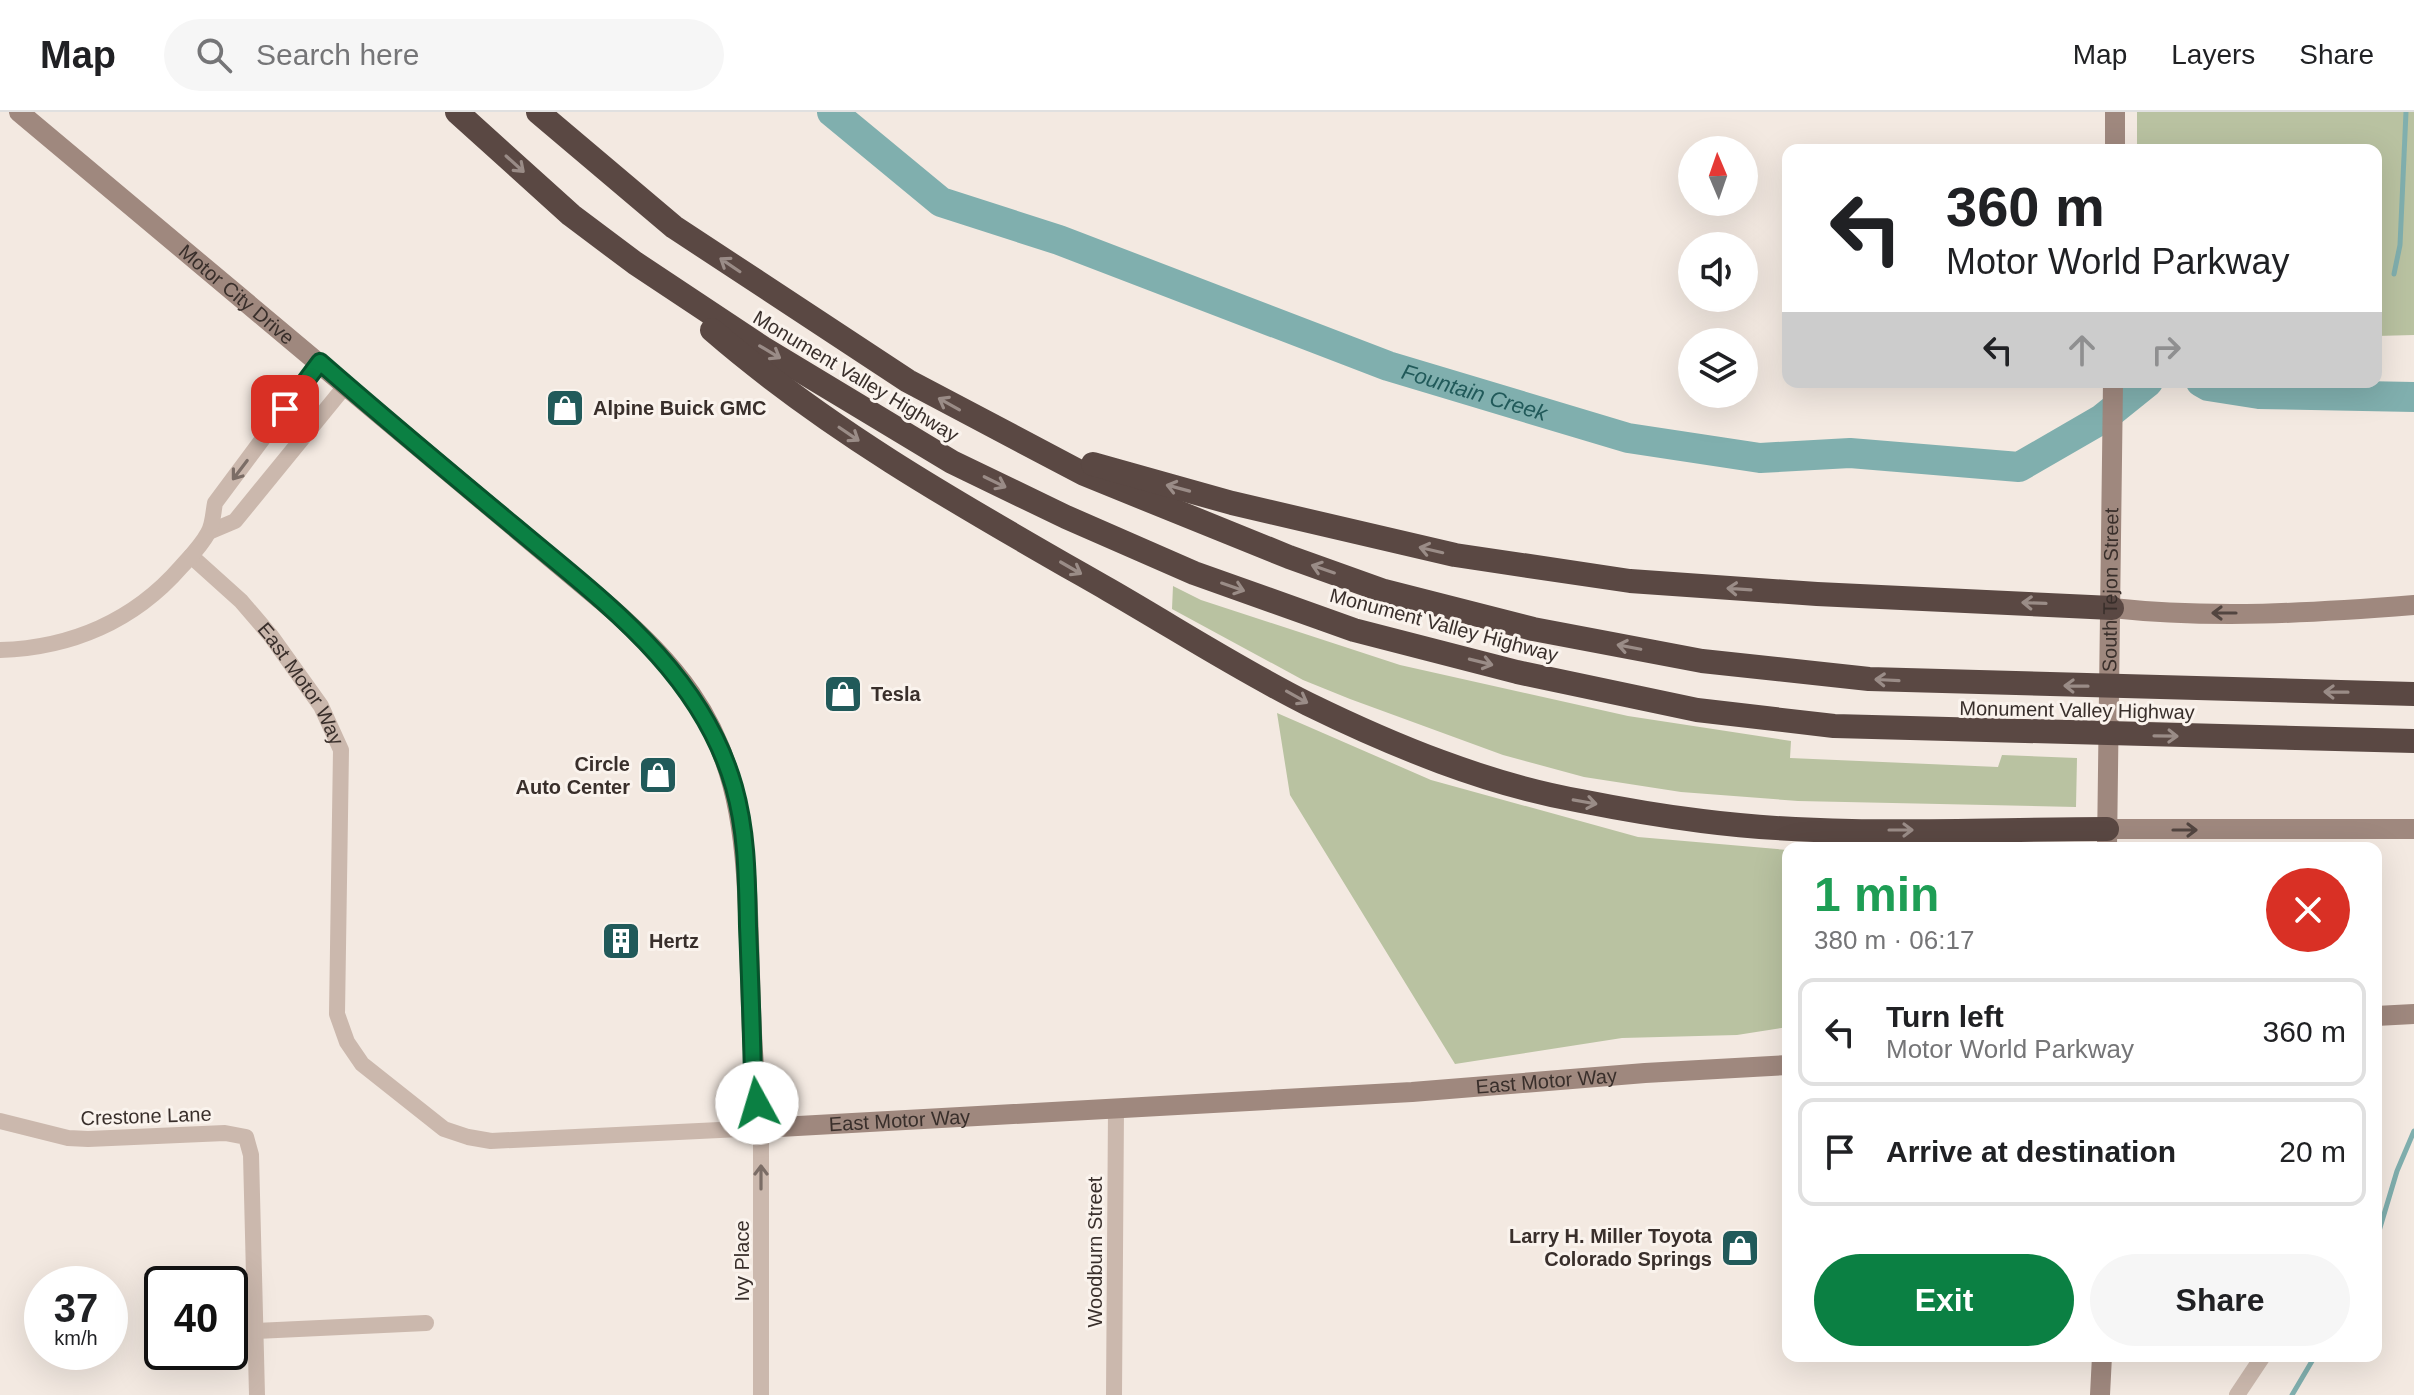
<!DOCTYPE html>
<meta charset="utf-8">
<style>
body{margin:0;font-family:Arial,sans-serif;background:#f6f6f6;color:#202124;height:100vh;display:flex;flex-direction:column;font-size:30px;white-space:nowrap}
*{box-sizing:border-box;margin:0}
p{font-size:26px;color:#757577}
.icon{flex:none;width:44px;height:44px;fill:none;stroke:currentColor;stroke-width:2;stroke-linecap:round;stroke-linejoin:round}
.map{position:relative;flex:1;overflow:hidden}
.drawer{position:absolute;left:1782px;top:730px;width:600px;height:520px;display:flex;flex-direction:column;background:#fff;border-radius:16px;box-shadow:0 8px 32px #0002}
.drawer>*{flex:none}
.banner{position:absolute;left:1782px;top:32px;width:600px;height:244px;border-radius:16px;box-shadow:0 8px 32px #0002;background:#fff;color:#202124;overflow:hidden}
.needle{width:52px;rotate:358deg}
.tools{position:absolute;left:1678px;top:24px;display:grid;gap:16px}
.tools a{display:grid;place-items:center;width:80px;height:80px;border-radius:50%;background:#fff;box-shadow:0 8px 32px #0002;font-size:40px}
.speed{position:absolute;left:24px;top:1154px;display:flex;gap:16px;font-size:40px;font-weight:700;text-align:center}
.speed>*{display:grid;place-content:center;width:104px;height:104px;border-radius:50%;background:#fff;box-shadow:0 8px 32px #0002;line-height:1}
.speed small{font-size:20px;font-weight:400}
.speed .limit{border:4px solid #111;border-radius:12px;background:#fff;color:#111}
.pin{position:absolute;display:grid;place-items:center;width:68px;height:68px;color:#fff;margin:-34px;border-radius:16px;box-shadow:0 4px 12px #0006}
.me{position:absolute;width:88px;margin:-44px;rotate:354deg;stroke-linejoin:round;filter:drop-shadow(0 0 6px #0008)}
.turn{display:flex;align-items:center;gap:28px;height:168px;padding:0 32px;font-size:36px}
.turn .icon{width:104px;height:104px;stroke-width:2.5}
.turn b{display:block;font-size:56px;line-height:68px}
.lanes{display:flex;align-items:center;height:76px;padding:0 32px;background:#0003;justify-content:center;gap:40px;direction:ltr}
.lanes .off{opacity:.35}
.round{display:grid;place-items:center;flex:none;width:84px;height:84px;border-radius:42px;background:#f6f6f6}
.summary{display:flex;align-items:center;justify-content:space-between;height:136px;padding:0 32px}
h1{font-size:48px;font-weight:700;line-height:60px;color:#1e9e55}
.primary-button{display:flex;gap:16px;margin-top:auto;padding:16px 32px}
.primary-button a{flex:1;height:92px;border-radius:48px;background:#0b8043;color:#fff;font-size:32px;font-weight:700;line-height:92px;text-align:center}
.primary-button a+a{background:#f6f6f6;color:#202124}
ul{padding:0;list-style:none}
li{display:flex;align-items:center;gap:24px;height:108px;margin:0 16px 12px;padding:0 16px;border:4px solid #e0e0e0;border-radius:16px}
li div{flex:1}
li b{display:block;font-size:30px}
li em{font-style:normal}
header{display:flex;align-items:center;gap:48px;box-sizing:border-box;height:112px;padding:0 40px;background:#fff;border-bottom:2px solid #e0e0e0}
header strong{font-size:38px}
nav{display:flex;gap:44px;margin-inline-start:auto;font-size:28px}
.search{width:560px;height:72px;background:#f6f6f6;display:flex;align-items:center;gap:20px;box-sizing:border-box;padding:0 28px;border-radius:44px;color:#757577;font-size:30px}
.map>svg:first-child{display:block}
</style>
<header>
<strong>Map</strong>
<div class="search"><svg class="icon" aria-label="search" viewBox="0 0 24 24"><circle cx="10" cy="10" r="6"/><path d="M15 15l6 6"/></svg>Search here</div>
<nav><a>Map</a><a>Layers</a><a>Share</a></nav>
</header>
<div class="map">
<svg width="2414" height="1283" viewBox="0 0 2414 1283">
<rect width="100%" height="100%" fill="#f3e9e1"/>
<g fill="#b9c2a1">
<path d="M2137,0H2414V223L2376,224V38H2137Z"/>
<path d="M1173,474L1201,488L1400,553L1628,604L1791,629L1790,646L1998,655L2002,643L2077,646L2076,695L1798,689L1681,680L1584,665L1503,643L1350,587L1303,568L1172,497Z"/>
<path d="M1277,601L1431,668L1638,725L1788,738V915L1737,923L1622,926L1455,952L1290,683Z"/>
</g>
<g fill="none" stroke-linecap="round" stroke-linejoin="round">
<g stroke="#80afae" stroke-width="5">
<path d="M2394,162L2400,133L2406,0"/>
<path d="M2376,1129L2397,1059L2414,1019"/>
<path d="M2292,1283L2315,1244"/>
</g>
<g stroke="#80afae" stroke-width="30">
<path id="s1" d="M832,0L941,90L1059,128L1388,254L1628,326L1760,346L1850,341L2019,355L2102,307L2148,270"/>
<path d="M2201,270L2208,274L2259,282L2414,285"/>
</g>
<g stroke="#cbb8ad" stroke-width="16">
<path d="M209,420L235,409L346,273"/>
<path id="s2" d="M191,444L241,489L271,524L321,594L341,638L337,902L347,930L362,952L444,1017L468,1025L491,1029L761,1016V1283"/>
<path d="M0,538C71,536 134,509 181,455C190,445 201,434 208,421C213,413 213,401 215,391L320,250"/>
<path d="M0,1009L68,1026L88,1027L225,1021L246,1025L251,1043L257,1283"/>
<path d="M256,1219L426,1211"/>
<path d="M1114,1283L1116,997"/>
<path d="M2237,1283L2263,1244"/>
</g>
<g stroke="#9f887e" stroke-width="20">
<path id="s3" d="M19,0L612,497C641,523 669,550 691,582C743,657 746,739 749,827C751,890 751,953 761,1016L1412,980L1645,961L1788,953"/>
<path d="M2115,38V0"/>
<path d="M2112,496C2213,507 2313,501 2414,493"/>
<path d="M2107,717H2414"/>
<path id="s4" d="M2107,736L2113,270"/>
<path d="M2376,904L2414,902"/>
<path d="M2100,1283L2102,1244"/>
</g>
<g stroke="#5a4843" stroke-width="24">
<path d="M457,0L571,103L635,151L763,236L952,350L1066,405L1194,461L1354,518L1517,560L1697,598L1834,614L2414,629"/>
<path d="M538,0L674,115L908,269L1084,362L1289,445L1384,479L1533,517L1702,549L1869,567L2414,582"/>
<path d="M712,218C832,322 971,399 1109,478C1175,516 1240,558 1308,592C1394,634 1486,672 1581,689C1621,697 1662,704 1702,709C1833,726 1975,717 2107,717"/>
<path d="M1093,352L1232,391L1455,443L1630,469L1817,482L2112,496"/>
</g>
</g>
<defs><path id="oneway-shaft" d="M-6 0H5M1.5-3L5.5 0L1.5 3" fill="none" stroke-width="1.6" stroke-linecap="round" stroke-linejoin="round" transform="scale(2)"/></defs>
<g stroke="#9a8c87">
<use href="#oneway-shaft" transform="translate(515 52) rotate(42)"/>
<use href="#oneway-shaft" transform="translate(730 153) rotate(-146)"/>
<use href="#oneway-shaft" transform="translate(770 240) rotate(31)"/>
<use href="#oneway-shaft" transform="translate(949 292) rotate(-151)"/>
<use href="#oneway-shaft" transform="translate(849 322) rotate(34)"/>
<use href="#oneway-shaft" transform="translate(995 370) rotate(26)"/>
<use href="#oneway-shaft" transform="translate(1178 376) rotate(-165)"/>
<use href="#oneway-shaft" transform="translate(1431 438) rotate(-167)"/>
<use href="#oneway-shaft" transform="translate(1071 456) rotate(30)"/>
<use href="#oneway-shaft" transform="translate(1323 457) rotate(-161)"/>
<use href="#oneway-shaft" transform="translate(1233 475) rotate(19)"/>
<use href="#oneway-shaft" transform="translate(1739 477) rotate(-176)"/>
<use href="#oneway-shaft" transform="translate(2034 491) rotate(-178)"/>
<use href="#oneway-shaft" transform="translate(1629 535) rotate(-169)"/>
<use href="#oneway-shaft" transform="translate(1481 550) rotate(14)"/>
<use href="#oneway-shaft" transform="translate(1887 568) rotate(-177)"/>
<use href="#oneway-shaft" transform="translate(2076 574) rotate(-179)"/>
<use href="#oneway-shaft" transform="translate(2336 580) rotate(-179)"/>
<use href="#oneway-shaft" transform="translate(1297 585) rotate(29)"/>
<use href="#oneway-shaft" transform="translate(2166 624) rotate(1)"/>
<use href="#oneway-shaft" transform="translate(1585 690) rotate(10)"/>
<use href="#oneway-shaft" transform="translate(1901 718)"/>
</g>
<g stroke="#7b6d66">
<use href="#oneway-shaft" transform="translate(240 358) rotate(127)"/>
<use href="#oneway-shaft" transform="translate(761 1065) rotate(-90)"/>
</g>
<g stroke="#524540">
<use href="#oneway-shaft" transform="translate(2224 501) rotate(-180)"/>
<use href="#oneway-shaft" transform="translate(2185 718)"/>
</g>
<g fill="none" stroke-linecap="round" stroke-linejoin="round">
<defs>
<path id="route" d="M285,297L320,250C384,306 450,361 515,415C603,489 701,559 734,675C747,721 747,767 748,814C750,864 752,915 753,966L757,991"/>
</defs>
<use href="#route" stroke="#07532c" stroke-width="20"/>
<use href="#route" stroke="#0b8043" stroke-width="14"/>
</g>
<defs>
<symbol id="shop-square" viewBox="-11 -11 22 22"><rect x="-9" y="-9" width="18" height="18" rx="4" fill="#215a5a" stroke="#faf3ed"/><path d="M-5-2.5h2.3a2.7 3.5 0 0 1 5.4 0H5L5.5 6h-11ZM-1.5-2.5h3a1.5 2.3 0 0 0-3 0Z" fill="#fff"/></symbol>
<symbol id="building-square" viewBox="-11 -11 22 22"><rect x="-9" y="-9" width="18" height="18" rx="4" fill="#215a5a" stroke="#faf3ed"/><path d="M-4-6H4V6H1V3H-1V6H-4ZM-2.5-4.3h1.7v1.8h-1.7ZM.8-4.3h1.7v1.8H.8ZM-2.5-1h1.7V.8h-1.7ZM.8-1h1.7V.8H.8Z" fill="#fff"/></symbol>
</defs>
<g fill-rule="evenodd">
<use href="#shop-square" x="543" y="274" width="44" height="44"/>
<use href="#shop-square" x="821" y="560" width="44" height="44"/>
<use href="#shop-square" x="636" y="641" width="44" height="44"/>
<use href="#building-square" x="599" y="807" width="44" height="44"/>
<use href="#shop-square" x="1718" y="1114" width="44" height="44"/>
</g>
<g text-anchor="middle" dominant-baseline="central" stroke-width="6" stroke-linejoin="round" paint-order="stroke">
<g font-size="20" fill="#392f2b" stroke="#faf3ed">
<text stroke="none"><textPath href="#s3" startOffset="284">Motor City Drive</textPath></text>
<text transform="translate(856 264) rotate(31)">Monument Valley Highway</text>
<text stroke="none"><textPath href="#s4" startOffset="258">South Tejon Street</textPath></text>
<text transform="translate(1444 513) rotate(15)">Monument Valley Highway</text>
<text stroke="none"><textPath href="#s2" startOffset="170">East Motor Way</textPath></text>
<text transform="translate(2077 598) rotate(1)">Monument Valley Highway</text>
<text stroke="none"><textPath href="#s3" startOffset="2122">East Motor Way</textPath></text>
<text transform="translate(146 1004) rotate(-2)">Crestone Lane</text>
<text stroke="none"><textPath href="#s3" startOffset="1474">East Motor Way</textPath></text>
<text transform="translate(1095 1140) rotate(-90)">Woodburn Street</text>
<text transform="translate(742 1149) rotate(-90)">Ivy Place</text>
</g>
<g font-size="20" font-weight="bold" fill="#392f2b" stroke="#faf3ed" text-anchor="start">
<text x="593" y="296">Alpine Buick GMC</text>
<text x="871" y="582">Tesla</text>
<text x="630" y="652" text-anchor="end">Circle<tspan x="630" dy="23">Auto Center</tspan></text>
<text x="649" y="829">Hertz</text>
<text x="1712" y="1124" text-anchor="end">Larry H. Miller Toyota<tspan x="1712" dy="23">Colorado Springs</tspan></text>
</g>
<g font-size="22" font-style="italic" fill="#215a5a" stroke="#faf3ed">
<text stroke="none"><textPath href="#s1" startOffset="708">Fountain Creek</textPath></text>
</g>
</g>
</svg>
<div class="tools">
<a><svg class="needle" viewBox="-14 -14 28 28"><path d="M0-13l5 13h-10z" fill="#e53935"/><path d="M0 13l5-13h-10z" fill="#757577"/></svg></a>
<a><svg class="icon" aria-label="sound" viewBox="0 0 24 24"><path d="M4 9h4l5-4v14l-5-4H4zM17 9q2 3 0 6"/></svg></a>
<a><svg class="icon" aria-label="layers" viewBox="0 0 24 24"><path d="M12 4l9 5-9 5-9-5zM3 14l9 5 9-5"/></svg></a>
</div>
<div class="speed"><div>37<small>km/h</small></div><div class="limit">40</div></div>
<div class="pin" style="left:285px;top:297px;background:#d93025"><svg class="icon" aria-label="arrive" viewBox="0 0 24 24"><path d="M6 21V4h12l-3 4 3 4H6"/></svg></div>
<svg class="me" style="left:757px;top:991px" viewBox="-20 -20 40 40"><circle r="19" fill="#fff"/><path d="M0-13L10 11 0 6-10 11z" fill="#0b8043"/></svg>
<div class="banner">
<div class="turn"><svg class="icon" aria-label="left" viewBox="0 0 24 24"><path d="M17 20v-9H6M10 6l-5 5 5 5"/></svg><div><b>360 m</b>Motor World Parkway</div></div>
<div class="lanes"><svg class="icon" aria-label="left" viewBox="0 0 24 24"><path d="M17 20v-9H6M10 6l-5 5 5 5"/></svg><svg class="icon off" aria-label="ahead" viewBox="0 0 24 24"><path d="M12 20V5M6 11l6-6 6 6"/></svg><svg class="icon off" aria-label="right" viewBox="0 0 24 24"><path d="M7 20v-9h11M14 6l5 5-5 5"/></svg></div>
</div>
<section class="drawer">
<div class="summary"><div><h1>1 min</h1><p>380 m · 06:17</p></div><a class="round" style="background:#d93025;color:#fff"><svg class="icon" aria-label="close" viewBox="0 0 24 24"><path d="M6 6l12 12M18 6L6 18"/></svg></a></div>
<ul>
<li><svg class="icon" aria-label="left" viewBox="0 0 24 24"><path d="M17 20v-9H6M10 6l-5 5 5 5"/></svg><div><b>Turn left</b><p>Motor World Parkway</p></div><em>360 m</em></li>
<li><svg class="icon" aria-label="arrive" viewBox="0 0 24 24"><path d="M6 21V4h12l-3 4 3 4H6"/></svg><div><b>Arrive at destination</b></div><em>20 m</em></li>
</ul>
<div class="primary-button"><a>Exit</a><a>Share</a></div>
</section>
</div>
